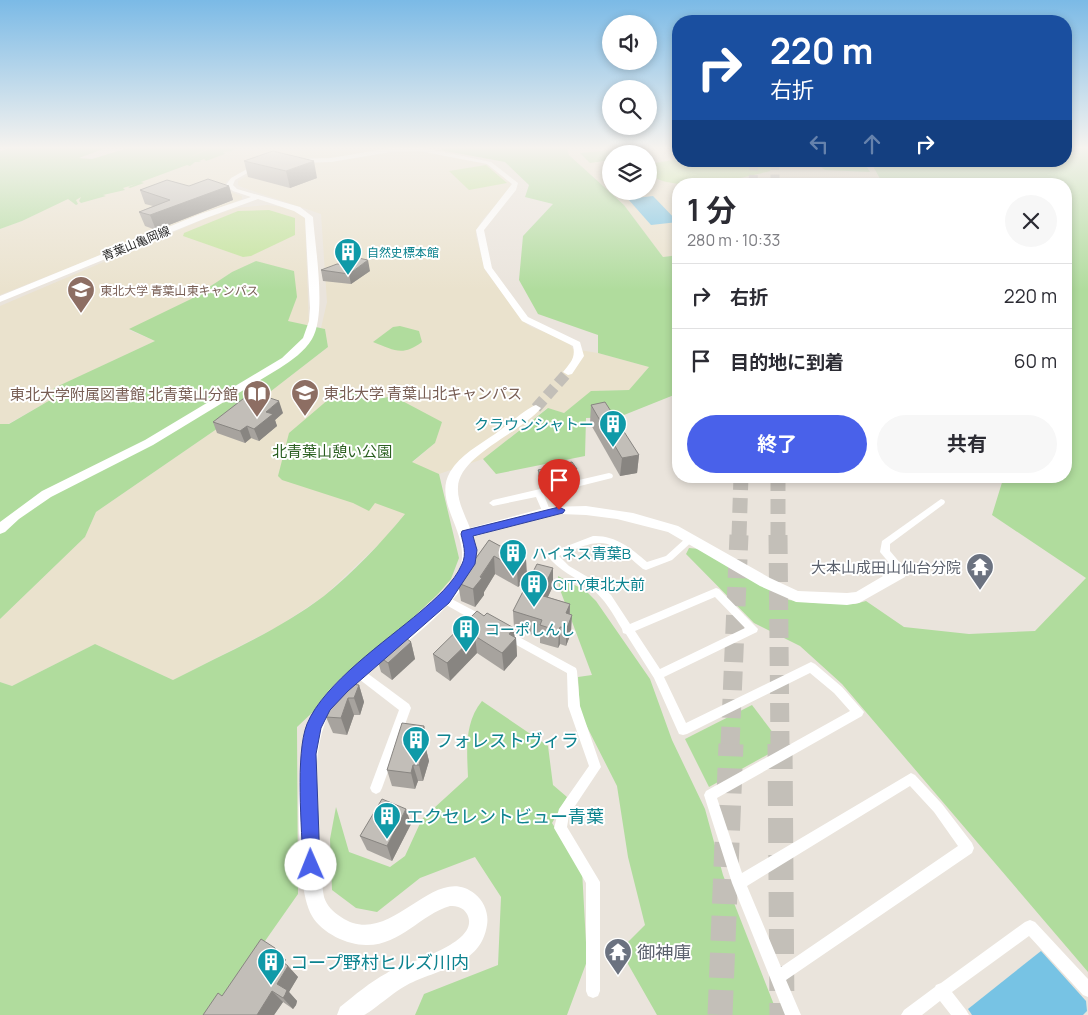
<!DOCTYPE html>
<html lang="ja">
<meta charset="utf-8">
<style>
body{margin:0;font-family:Manrope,"Noto Sans JP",sans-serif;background:#f7f7f7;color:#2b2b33;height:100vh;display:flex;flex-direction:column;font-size:19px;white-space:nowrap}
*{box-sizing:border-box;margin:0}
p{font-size:16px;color:#7c7c81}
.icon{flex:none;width:28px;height:28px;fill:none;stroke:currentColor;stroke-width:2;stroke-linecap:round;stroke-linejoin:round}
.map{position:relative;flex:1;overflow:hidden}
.details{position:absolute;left:672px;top:178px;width:400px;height:305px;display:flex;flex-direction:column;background:#fff;border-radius:20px;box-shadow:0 2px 8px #0003}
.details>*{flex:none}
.banner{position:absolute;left:672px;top:15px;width:400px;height:152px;border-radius:20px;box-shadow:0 2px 8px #0003;background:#1a4fa0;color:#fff;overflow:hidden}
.tools{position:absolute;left:602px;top:15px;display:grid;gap:10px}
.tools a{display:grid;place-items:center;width:55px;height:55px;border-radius:50%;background:#fff;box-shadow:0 2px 8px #0003;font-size:25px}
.pin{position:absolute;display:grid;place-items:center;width:42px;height:42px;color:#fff;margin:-51px -21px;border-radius:50% 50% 50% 0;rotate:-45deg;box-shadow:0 0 5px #0007}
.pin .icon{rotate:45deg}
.me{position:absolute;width:55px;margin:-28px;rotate:359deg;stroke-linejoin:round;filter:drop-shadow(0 0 4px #0008)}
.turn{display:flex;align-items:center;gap:18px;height:105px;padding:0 15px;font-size:22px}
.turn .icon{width:65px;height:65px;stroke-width:2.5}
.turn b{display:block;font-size:35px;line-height:42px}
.lanes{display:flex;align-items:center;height:48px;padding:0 15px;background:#0003;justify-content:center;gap:25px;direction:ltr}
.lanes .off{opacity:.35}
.round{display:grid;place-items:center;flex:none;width:52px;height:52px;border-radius:26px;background:#f7f7f7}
.summary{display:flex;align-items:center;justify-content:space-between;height:85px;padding:0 15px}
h1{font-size:30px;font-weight:700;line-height:38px}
.button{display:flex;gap:10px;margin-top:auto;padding:10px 15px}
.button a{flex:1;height:58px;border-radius:30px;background:#4961ea;color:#fff;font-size:20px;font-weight:700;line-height:58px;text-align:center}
.button a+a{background:#f7f7f7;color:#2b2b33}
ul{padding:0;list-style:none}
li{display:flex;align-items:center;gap:15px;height:65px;padding:0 15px;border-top:1px solid #e1e1e2}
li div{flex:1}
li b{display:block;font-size:19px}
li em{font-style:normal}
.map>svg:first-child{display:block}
</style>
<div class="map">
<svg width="1088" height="1015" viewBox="0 0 1088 1015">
<rect width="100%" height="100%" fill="#eae4dc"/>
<g fill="#eae2cd" fill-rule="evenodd">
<path d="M209,148H395L337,158L254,165L227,181L224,186L223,189L242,196V199L0,295V229L22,221L122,170Z"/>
<path d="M567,148H679V161H870L883,184H679V255L663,257L624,205L569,155ZM611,154H649V191H611Z"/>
<path d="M402,151L425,152L488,164L510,182L511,189L483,219L476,230V236L485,270L523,321L531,327L568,341L573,349L598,353L649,367L629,390L592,391L564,413L547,408L483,459L439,474L412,463L435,443L393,396L368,399L363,407L405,514L382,541L324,596L279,626L173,680L95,644L12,686L0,682V619L85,537L96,512L266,395L328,347L325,329L321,328L327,302L321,214L241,187L238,185V181L256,170L279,164L331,162Z"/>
<path d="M267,205L284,207L300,213L305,219L309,326L287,321L297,297L232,272L191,299L129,330L155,341L55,388L52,399L8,424H0V306L207,218L236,208Z"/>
</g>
<g fill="#b0dc9d">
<path d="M10,148H106L79,158L92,159L128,148H209L190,157L211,148H240L231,150L233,151L223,152L225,154L206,161L204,159L199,161L201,162H195L190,166L187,165L141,182L144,183L130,188L128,187L136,184L123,188L125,190L103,195L106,196L81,203L79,201L81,197L76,200L78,204L76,205L68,199L22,221L0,229V151Z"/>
<path d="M446,148H567L569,155L624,205L663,257L679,255V393L619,417L586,418L585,456L496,474L483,459L548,408L564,413L591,391L629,390L649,367L598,353V335L538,314L519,280L523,236L553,204L525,197L529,185L505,162L440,150Z"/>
<path d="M1066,148H1088V972L842,684L800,646L754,623L686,554L689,548L700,549L789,600L815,603L855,604L866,601L904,627L969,634L1035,631L1086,578L992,515L1004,476H1066V184H883L870,161H1066Z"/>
<path d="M611,150L615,154H611V160L590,163L580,153Z"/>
<path d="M813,161H863L870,172L825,170Z"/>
<path d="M256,261L294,271L297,297L288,321L325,329L328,347L266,395L96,512L85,537L0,619V424H9L52,399L54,388L155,341L129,329L191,299L232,272Z"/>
<path d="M400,326L419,331L422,342C402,357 394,350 373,342L393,327Z"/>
<path d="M343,387L368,401L393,396L442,422L435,443L412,462L439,474L459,558L451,579L438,594L297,727L298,894L213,1015H0V682L12,686L95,644L173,680C223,654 278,631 324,596C353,573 381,543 405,514L375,503L369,511L353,503L282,480L278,476L289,433Z"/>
<path d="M558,576L586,591L596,601L650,679L672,740L705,809L723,875L778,1015H657L620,950L645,925L628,857L617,786L580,713L578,677L592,675L559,587Z"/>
<path d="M482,701L548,746L553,785L567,797L552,823L582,870L587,961L567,1015H415L424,994L498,965L501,897L475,857L420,878L377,912L356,908L332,890L330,839L336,807L349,852L390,867L405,856L422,819L468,777C467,751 464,723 482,701Z"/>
<path d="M752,705L783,746L709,787L685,739Z"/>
</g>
<g fill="#c1e399">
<path d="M679,159V161H772L773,163L770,171C745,178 666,196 649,172V167L655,163Z"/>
<path d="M486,165L507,183L469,190L449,171Z"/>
<path d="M269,210L295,218V235L251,256L243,257L183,236L184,233L238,211Z"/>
</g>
<g fill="#77c3e4">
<path d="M653,196L678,222L651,225L628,199Z"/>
<path d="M1041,951L1086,1001L1087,1011L1083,1015H972L968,1009Z"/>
</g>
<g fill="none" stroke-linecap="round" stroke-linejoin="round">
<path stroke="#c3bfb8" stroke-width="11" stroke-dasharray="11 5.5" stroke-linecap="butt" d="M536,408L568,372"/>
<g stroke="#c3bfb8" stroke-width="9" stroke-dasharray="9 4.5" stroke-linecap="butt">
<path d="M775,161V184"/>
<path d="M753,184L754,161"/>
</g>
<g stroke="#c3bfb8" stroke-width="15" stroke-dasharray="15 8" stroke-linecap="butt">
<path d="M778,476V536"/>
<path d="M739,536L741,476"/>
</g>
<g stroke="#c3bfb8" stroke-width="19" stroke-dasharray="19 9" stroke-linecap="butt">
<path d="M778,535L780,746"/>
<path d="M730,746L739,535"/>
</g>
<g stroke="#c3bfb8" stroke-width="25" stroke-dasharray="25 12" stroke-linecap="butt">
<path d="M780,744L782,1015"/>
<path d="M720,1015L731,744"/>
</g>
<g fill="#fff" fill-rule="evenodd">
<path d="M609,473L612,474L613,476L612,478L544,495L551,513L547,516L543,513L536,497L493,506L489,503L493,500Z"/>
<path d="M941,499L944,500L945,502L944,504L890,544V551L907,571L903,576H897L895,573L896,571L880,552L882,541Z"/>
<path d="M593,536C615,535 631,548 647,562L666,556L687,537H693L695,539L672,560L646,570L643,569C606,537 603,537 559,556L569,566L598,583L611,595L630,624L716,588L719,589L758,629L757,632L664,677L686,723L811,662L815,664L842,687L864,712L862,716L717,798L742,873L911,773L915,775L942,804L972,843L974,848L972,853L786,980L801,1015H785L732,883L704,795L706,791L850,711L834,693L810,673L687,734L683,735L679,734L654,678L626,634L623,633L622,629C613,614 605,599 591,588C576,577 558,571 547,555L549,553ZM715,597L745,628L660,669L635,631ZM910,786L934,812L958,846L781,967L747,886Z"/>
<path d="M444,595L486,617L487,620L486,623L482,624L478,623L441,602L439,599L441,596Z"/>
<path d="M506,630L576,668L577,671L580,706L601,767L569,815L567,827L600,882V991L598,996L593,998L588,996L586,991V883L554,828L559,809L589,766L568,706L567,673L502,637L501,634L502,631Z"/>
<path d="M359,668L363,670L409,704L411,708L382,788L380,792L376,794L372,792L370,788L399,710L355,676L354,673L355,670Z"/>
<path d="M1030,920L1035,922L1088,979V997L1083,995L1029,936L952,992L966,1010L969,1015H951L940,1001L922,1015H901L904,1010L935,987L936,985L941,983L1025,922Z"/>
</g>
<g fill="#fff" fill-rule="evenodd">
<path d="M390,148H424L491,162L518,183L516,190L484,230L492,268L528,317L580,342L584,356L572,374L568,375L563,372C570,363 576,358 573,346L522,321L484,268L476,230L512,184L487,164L419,151L390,152L331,162L295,163L292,161L295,159L331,158Z"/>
<path d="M258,163L263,164L235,180L233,185L237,189L300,207L313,217C315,247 327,314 312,339C304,352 292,360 280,368L153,445L51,497L19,519L5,532L0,534V522L42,491L145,440L282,358L303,338L309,321L310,308L305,218L294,211L258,199L206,218L0,302V296L200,214L251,197L233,191L226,185L231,178Z"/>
<path d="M536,405L541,408C522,432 459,455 458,487C457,501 465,515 470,528L548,507L586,506L633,513L678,526L770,578L798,591L847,593L856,592L895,569H905L907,573L905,577L859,603L847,605L796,602L760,586L668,532L617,519L586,515L560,514L525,522L473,537C475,545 477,554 475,563C462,607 392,651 359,682C346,693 331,706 325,723C311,761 317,808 320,848C321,864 321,881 324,897C327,906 333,912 341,917C391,951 433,860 475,894C484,901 489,914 487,925C481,966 437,969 407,985C396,990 370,1013 364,1015C356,1015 345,1015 337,1015L340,1007C355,995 370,982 387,973C403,963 483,944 467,914C463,907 457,906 450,906C421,914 400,946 366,945C347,945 322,933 312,916C295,888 297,776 303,742C306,727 312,711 322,699C357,653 427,622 457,574C477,539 431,505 450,472C460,455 479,445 495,434C504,428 528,407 536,405Z"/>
</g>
</g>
<g fill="#a7a39e">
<path d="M244,161L317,178L290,188L248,177Z"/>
<path d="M189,186H229L233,200L156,230L145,226L139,212L153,206L145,204L140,190Z"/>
<path d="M321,270L370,271L351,284L323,281Z"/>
<path d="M591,405L639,455L637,473L620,476L590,423Z"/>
<path d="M283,413L275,420L277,426L259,441L251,438L245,443L217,433L213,422Z"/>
<path d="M538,470L576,475L542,483L538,476Z"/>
<path d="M489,540L526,560L527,578L518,587L495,574L484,592V595L475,607L461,601L458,583Z"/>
<path d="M553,568V586L548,597L570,604V614L571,633L566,646L560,644L558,648L540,643V637L514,629V637L516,638L517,656L504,671L477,653L450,681L436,671L433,654L484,616L514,628L513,611Z"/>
<path d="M411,642L415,659L392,680L381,672L376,654Z"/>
<path d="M359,685L364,702L360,715H354L347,735L333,733L326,717L337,697Z"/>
<path d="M424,726L428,743L426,749L429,761L423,781H418L415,789L392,786L387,770Z"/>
<path d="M411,824L392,861L367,850L360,836Z"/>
<path d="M275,948L286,960L284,963L288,966L298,977L289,992L297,1001L296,1005L293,1009L283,1002L274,1015H203L222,996Z"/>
</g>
<g fill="#888581">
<path d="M314,161L317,178L290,188L286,171Z"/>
<path d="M229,186L233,200L156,230L150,215Z"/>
<path d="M368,260L370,271L351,284L349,274Z"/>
<path d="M279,401L283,413L275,420L277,426L259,441L254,429L266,412Z"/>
<path d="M247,426L251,438L245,443L240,431Z"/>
<path d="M639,455L637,473L620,476L622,458Z"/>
<path d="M577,469L576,475L542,483V477Z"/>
<path d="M494,556L495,574L484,592V595L475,607L473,589Z"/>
<path d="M526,560L527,578L518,587L517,569Z"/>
<path d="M553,568V586L540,613V595Z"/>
<path d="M570,604L569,621L572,615L571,633L566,646V613Z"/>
<path d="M560,627V644L558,648L559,631Z"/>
<path d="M514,628L515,640L516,638L517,656L504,671L502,653L509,634Z"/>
<path d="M475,636L477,653L450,681L447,663Z"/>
<path d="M411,642L415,659L392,680L388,663Z"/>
<path d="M359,685L364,702L360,715L354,698Z"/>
<path d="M348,698L354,715L347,735L341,718Z"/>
<path d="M424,726L428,743L426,749L429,761L423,781L419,765V744Z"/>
<path d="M413,765L418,781L415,789L411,773Z"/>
<path d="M406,809L411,824L392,861L387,846Z"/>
<path d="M275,948L286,960L282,965L272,953Z"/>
<path d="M288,966L298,977L289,992L297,1001L296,1005L293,1009L283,998L277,984Z"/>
<path d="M272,991L283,1002L274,1015H257Z"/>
</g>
<g fill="#c2beb8" stroke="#888581">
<path d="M273,151L314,161L286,171L244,161Z"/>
<path d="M208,179L229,186L150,215L139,212L170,200L140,190L167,180L189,186Z"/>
<path d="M358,258L368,260L349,274L321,270L337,264H347Z"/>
<path d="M252,392L279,401L266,412L273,414L254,429L247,426L240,431L213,422Z"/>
<path d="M605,402L639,455L622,458L591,405Z"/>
<path d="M572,462L577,469L542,477L538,470Z"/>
<path d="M489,540L526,560L517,569L494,556L480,577L482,578L473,589L458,583Z"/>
<path d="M537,564L553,568L540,595L570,604L566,613L572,615L567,628L560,627L559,631L540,625L542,620L513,611Z"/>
<path d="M477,611L484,616L487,613L514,628L509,634L516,638L502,653L475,636L447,663L433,654Z"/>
<path d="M400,633L411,642L388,663L376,654Z"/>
<path d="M342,683L359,685L354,698H348L341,718L326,717L333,697H337Z"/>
<path d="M402,723L424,726L419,744H425L419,765H413L411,773L387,770Z"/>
<path d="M382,799L406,809L387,846L360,836Z"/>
<path d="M261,939L275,948L272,953L288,966L277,984L287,990L285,995L283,998L272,991L257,1015H203L218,993L222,996Z"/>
</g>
<linearGradient id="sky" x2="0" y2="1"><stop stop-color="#7bbae6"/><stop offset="0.51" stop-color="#f6f3ef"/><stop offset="1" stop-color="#f6f3ef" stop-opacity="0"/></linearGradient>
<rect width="1088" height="290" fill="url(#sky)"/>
<path fill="#4961ea" stroke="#2f3f98" d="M559,507L565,510L563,513L473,536L477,550L475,564L449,603L348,691L330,710L321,728L316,754L320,865L317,871L311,873L305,871L303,865C302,830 295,754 307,724C324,683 386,641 420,612C435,599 454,583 462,564C467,554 463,543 461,534L462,531Z"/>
<defs>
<symbol id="building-pin" viewBox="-11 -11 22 30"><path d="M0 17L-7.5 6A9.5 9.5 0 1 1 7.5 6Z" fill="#0f9aa8" stroke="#fff"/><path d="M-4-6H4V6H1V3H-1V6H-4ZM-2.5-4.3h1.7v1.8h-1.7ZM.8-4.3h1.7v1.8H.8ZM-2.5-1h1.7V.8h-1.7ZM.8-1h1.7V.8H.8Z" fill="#fff"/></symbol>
<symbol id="university-pin" viewBox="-11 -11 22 30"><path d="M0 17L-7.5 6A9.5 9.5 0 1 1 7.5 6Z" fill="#8d6e63" stroke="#fff"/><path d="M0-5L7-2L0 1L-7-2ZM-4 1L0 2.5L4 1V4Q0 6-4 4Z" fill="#fff"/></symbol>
<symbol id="library-pin" viewBox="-11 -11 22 30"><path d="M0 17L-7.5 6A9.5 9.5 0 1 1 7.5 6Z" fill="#8d6e63" stroke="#fff"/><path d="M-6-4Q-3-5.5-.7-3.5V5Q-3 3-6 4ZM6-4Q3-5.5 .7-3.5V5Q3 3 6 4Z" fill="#fff"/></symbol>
<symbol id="temple-pin" viewBox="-11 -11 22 30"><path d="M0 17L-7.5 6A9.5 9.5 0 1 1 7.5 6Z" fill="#6b7280" stroke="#fff"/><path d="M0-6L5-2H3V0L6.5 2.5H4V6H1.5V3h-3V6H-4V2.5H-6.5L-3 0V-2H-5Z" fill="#fff"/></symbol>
</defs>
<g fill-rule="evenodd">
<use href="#building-pin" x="332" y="236" width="32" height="43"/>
<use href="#university-pin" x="65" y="274" width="32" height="43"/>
<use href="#university-pin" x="289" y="377" width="32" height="43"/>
<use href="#library-pin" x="241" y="378" width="32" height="43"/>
<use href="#building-pin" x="597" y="408" width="32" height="43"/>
<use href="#building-pin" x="497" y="537" width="32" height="43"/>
<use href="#temple-pin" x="964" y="551" width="32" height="43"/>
<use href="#building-pin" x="518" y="568" width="32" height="43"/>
<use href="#building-pin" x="450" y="613" width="32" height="43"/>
<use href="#building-pin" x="400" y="724" width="32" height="43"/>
<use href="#building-pin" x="371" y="800" width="32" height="43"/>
<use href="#temple-pin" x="602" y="936" width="32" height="43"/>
<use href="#building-pin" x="255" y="946" width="32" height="43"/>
</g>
<g text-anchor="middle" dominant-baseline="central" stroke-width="4" stroke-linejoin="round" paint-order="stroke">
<g font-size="12" fill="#292929" stroke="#fff">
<text transform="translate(136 243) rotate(-22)">青葉山亀岡線</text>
</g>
<g font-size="12" fill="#0d838f" stroke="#fff" text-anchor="start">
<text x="367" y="252">自然史標本館</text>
</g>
<g font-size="12" fill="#785e54" stroke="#fff" text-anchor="start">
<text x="100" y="290">東北大学 青葉山東キャンパス</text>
</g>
<g font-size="15" fill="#785e54" stroke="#fff" text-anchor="start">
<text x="324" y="393">東北大学 青葉山北キャンパス</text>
<text x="238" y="394" text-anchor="end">東北大学附属図書館 北青葉山分館</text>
</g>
<g font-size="15" fill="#0d838f" stroke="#fff" text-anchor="start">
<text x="594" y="424" text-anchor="end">クラウンシャトー</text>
<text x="532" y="553">ハイネス青葉B</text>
<text x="553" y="584">CITY東北大前</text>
<text x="485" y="629">コーポしんし</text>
</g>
<g font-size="15" fill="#2a5f20" stroke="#fff">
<text x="332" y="451">北青葉山憩い公園</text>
</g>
<g font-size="15" fill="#5b616d" stroke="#fff" text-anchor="end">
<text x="961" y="567">大本山成田山仙台分院</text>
</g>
<g font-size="18" fill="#0d838f" stroke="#fff" text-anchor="start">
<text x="435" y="740">フォレストヴィラ</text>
<text x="406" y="816">エクセレントビュー青葉</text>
<text x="290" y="962">コープ野村ヒルズ川内</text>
</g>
<g font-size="18" fill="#5b616d" stroke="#fff" text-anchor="start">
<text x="637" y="952">御神庫</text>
</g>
</g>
</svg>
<div class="tools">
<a><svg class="icon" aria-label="sound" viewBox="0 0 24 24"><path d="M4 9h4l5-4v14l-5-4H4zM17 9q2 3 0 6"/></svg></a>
<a><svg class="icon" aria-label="search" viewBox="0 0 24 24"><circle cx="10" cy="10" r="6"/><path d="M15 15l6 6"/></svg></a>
<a><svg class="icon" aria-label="layers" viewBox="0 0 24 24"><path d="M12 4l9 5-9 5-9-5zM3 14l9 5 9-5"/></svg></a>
</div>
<div class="pin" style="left:559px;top:510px;background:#d93025"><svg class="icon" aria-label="arrive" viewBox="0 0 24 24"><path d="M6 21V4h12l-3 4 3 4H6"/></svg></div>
<svg class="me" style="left:311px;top:865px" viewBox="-20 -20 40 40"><circle r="19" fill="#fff"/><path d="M0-13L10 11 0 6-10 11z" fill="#4961ea"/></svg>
<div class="banner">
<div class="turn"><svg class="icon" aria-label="right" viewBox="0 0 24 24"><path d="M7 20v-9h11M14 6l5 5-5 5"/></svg><div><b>220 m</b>右折</div></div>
<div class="lanes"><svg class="icon off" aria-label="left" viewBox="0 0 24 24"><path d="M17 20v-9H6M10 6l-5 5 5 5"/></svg><svg class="icon off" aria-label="ahead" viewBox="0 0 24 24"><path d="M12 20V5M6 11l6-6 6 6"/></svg><svg class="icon" aria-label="right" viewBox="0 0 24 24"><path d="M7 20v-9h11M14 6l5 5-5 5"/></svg></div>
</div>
<section class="details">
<div class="summary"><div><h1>1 分</h1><p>280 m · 10:33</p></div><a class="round"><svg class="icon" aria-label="close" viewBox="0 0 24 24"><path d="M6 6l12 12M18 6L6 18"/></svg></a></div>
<ul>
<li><svg class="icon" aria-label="right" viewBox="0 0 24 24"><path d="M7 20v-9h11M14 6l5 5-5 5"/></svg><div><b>右折</b></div><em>220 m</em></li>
<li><svg class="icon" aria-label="arrive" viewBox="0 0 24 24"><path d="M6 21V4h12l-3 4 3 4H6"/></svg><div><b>目的地に到着</b></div><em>60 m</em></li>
</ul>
<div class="button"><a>終了</a><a>共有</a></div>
</section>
</div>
